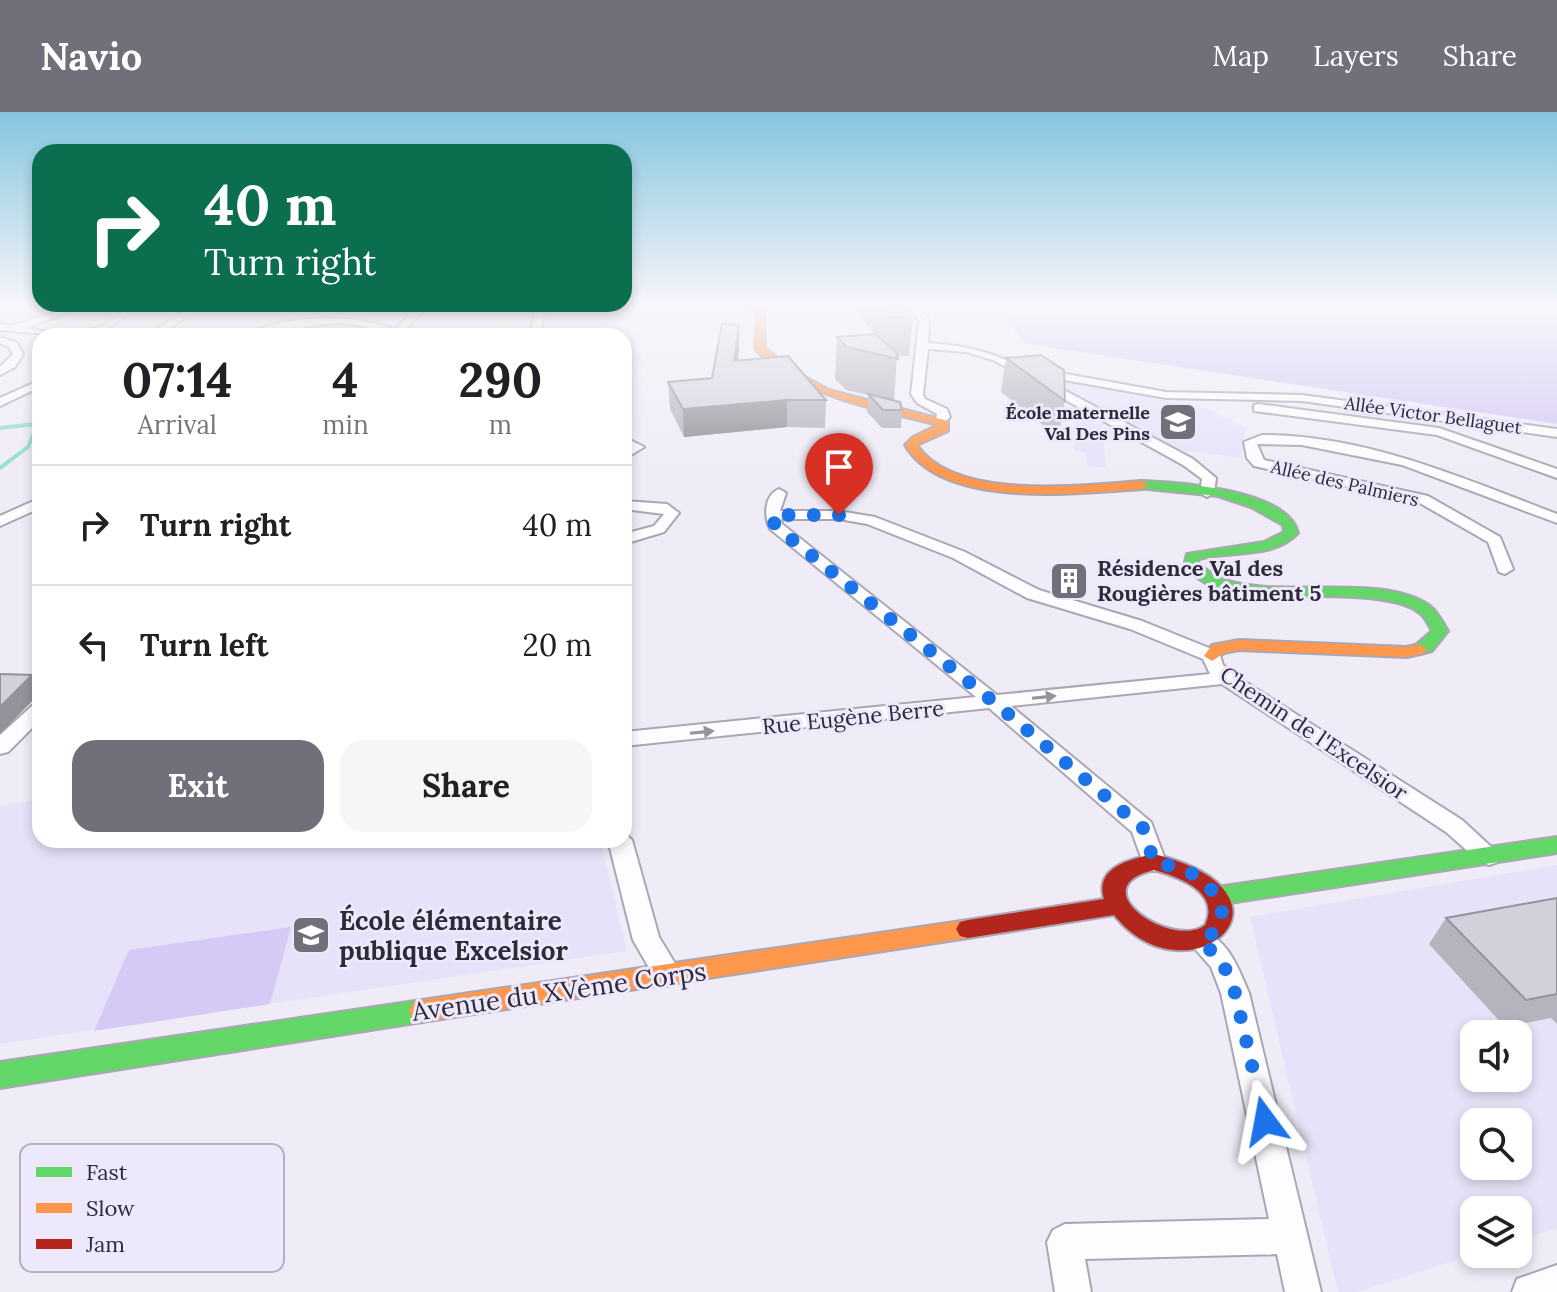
<!DOCTYPE html>
<meta charset="utf-8">
<style>
body{margin:0;font-family:Lora,serif;background:#f6f6f6;color:#202124;height:100vh;display:flex;flex-direction:column;font-size:30px;white-space:nowrap}
*{box-sizing:border-box;margin:0}
p{font-size:26px;color:#757577}
.icon{flex:none;width:44px;height:44px;fill:none;stroke:currentColor;stroke-width:2;stroke-linecap:round;stroke-linejoin:round}
.map{position:relative;flex:1;overflow:hidden}
.drawer{position:absolute;left:32px;top:216px;width:600px;height:520px;display:flex;flex-direction:column;background:#fff;border-radius:24px;box-shadow:0 4px 12px #0003}
.drawer>*{flex:none}
.guide{position:absolute;left:32px;top:32px;width:600px;height:168px;border-radius:24px;box-shadow:0 4px 12px #0003;background:#0b6e4f;color:#fff;overflow:hidden}
.buttons{position:absolute;left:1460px;top:908px;display:grid;gap:16px}
.buttons a{display:grid;place-items:center;width:72px;height:72px;border-radius:16px;background:#fff;box-shadow:0 4px 12px #0003;font-size:40px}
.pin{position:absolute;display:grid;place-items:center;width:68px;height:68px;color:#fff;margin:-82px -34px;border-radius:50% 50% 50% 0;rotate:-45deg;box-shadow:0 0 8px #0007}
.pin .icon{rotate:45deg}
.me{position:absolute;width:88px;margin:-44px;rotate:347deg;stroke-linejoin:round;filter:drop-shadow(0 0 6px #0008)}
.turn{display:flex;align-items:center;gap:28px;height:168px;padding:0 40px;font-size:36px}
.turn .icon{width:104px;height:104px;stroke-width:2.5}
.turn b{display:block;font-size:56px;line-height:68px}
.eta{display:flex;justify-content:space-evenly;align-items:center;height:136px;text-align:center}
.eta b{font-size:48px;font-weight:800;line-height:56px}
.button{display:flex;gap:16px;margin-top:auto;padding:16px 40px}
.button a{flex:1;height:92px;border-radius:24px;background:#726e7a;color:#fff;font-size:32px;font-weight:800;line-height:92px;text-align:center}
.button a+a{background:#f6f6f6;color:#202124}
ul{padding:0;list-style:none}
li{display:flex;align-items:center;gap:24px;height:120px;padding:0 40px;border-top:2px solid #e0e0e0}
li div{flex:1}
li b{display:block;font-size:30px}
li em{font-style:normal}
header{display:flex;align-items:center;gap:48px;box-sizing:border-box;height:112px;padding:0 40px;background:#726e7a;color:#fff}
header strong{font-size:38px}
nav{display:flex;gap:44px;margin-inline-start:auto;font-size:28px}
.map>svg:first-child{display:block}
</style>
<header>
<strong>Navio</strong>
<nav><a>Map</a><a>Layers</a><a>Share</a></nav>
</header>
<div class="map">
<svg width="1557" height="1180" viewBox="0 0 1557 1180">
<rect width="100%" height="100%" fill="#efecf7"/>
<g fill="#e7e2f9" fill-rule="evenodd">
<path d="M1043,266L1206,296L1245,316L1241,346L1179,338Z"/>
<path d="M1075,309L1102,311L1106,356L1088,354L1085,340L1075,339Z"/>
<path d="M40,688V728H600L627,839L0,932V693Z"/>
<path d="M1557,753V1116L1518,1128V1098H1474L1475,1142L1357,1180H1338L1250,805ZM1474,922H1518V966H1474ZM1474,1010H1518V1054H1474Z"/>
</g>
<g fill="#d5c9f6">
<path d="M994,195H1557V312L1026,232Z"/>
<path d="M291,815L270,892L94,919L129,838Z"/>
</g>
<g fill="none" stroke-linecap="round" stroke-linejoin="round">
<path stroke="#91dfd0" stroke-width="4" d="M0,316L35,312L36,315L28,335L0,356"/>
<defs>
<g id="street">
<path d="M72,195H84L25,216L70,224L0,218V212L11,214Z"/>
<path d="M128,195H138C116,211 101,224 72,224L103,214Z"/>
<path d="M191,195H201L158,224H146Z"/>
<path d="M417,195H426L402,222L404,224C383,224 365,212 344,211C310,210 278,224 245,224C282,202 356,201 395,218Z"/>
<path d="M537,195H545L540,224H530Z"/>
<path d="M912,195H920L929,209L928,231C971,234 996,241 1034,262L1038,257L1166,280L1302,283L1557,317V325L1302,289L1166,286L1036,263L1193,347L1216,366L1214,381L1207,385L1200,381L1202,367L1183,353L993,248L966,240L928,237L923,282L925,287L947,297L950,305L943,312H935L937,302L917,291L911,282L919,209Z"/>
<path d="M0,225L17,231L23,242L15,255L0,263V255L13,242L9,235L0,231Z"/>
<path d="M40,268V275L0,294V286Z"/>
<path d="M1258,292L1439,316L1557,357V366L1437,323L1254,299V293Z"/>
<path d="M1262,323C1366,323 1462,366 1557,402V411L1402,353L1302,333L1257,332L1264,348L1428,384L1500,425L1513,457L1505,462L1499,460L1488,430L1418,390L1254,354L1247,346L1244,330Z"/>
<path d="M624,325L644,335L624,347V338L628,335L624,334Z"/>
<path d="M779,377L786,381L780,399H839L875,405L965,440L1039,478L1142,509L1219,540L1223,553L1233,562L1462,708L1501,744L1498,750L1489,753L1480,750L1446,720L1222,572L1011,594L1151,710L1166,750L1163,756L1154,759L1145,756L1132,720L989,596L624,634V620L976,585L770,417C764,404 764,383 779,377ZM781,407H839L867,412L953,446L1027,486L1130,517L1203,547L1210,562L997,583L782,412Z"/>
<path d="M40,386V396L0,414V404Z"/>
<path d="M624,389L667,392L679,401L664,420L624,432V422L654,414L664,402L624,397Z"/>
<path d="M40,591V608L8,640L0,642V623L33,593Z"/>
<path d="M624,721L632,728L659,825L682,863L678,871L668,874L658,871L633,828L608,728H624Z"/>
<path d="M1201,818C1229,828 1238,856 1249,881L1321,1180H1285L1277,1142L1085,1147L1091,1180H1055L1047,1130L1053,1118L1065,1112L1269,1107L1221,881L1211,855L1188,829L1192,821Z"/>
<path d="M1557,1153V1180H1512L1517,1167Z"/>
</g>
<g id="fast">
<path d="M1142,369C1178,370 1289,378 1298,421C1272,448 1232,438 1199,447L1198,452C1207,458 1215,465 1225,468C1282,487 1382,460 1430,494C1438,500 1443,511 1448,519L1432,539L1419,542L1411,537L1432,519C1429,514 1426,507 1422,503C1390,471 1262,494 1211,474C1202,470 1194,463 1186,457L1184,454L1187,442L1264,430L1284,420L1283,413L1251,395L1218,384L1138,376V370Z"/>
<path d="M1557,725V741L1217,793L1209,790L1206,784L1209,778L1217,775Z"/>
<path d="M422,888L431,891L435,899L431,907L422,910L0,976V950Z"/>
</g>
<g id="slow">
<path d="M747,195H756L764,199L765,236L794,259L829,278L948,309V319L917,333C955,390 1084,373 1142,369L1148,373L1142,377C1079,381 943,398 905,333L913,325L938,313C873,296 806,287 755,237L757,202Z"/>
<path d="M1239,528L1407,535L1419,532L1427,537L1425,541L1407,545L1239,538L1224,541L1212,549L1204,544L1212,533Z"/>
<path d="M968,808L976,810L980,817L976,824L968,826L422,910L413,907L409,899L413,891L422,888Z"/>
</g>
<path id="jam" d="M1154,742C1317,783 1188,895 1114,803L968,826L960,824L956,817L960,810L968,808L1104,787C1094,755 1131,747 1154,742ZM1154,758C1179,765 1221,780 1205,813C1173,838 1079,776 1154,758Z"/>
</defs>
<use href="#street" stroke="#aaa7b2" stroke-width="4"/>
<use href="#fast" stroke="#aaa7b2" stroke-width="4"/>
<use href="#slow" stroke="#aaa7b2" stroke-width="4"/>
<use href="#jam" stroke="#aaa7b2" stroke-width="4"/>
<use href="#street" fill="#fdfcfe" fill-rule="evenodd"/>
<use href="#fast" fill="#63d668" fill-rule="evenodd"/>
<use href="#slow" fill="#ff974d" fill-rule="evenodd"/>
<use href="#jam" fill="#b3261e" fill-rule="evenodd"/>
</g>
<g fill="#b5b3bd">
<path d="M856,195H907L913,204L909,244H897L894,289L902,298L901,316H882L867,300L868,283L846,278L835,267L837,225L873,222Z"/>
<path d="M739,213V237L738,248L826,288L825,316L787,315L684,325L670,297L668,270L712,266Z"/>
<path d="M1006,246L1065,289L1058,325L1001,280Z"/>
<path d="M1557,786V912L1551,906L1505,915L1429,832L1446,806Z"/>
</g>
<g fill="#94929a">
<path d="M739,213V237L735,274L734,249Z"/>
<path d="M787,288V315L684,325L683,297Z"/>
<path d="M32,563L40,576V581L0,622V595Z"/>
</g>
<g fill="#d3d0dc" stroke="#94929a" stroke-width="2">
<path d="M882,195H907L913,204L889,205Z"/>
<path d="M722,211L739,213L734,249L788,244L826,288H787L683,297L668,270L712,266Z"/>
<path d="M875,222L896,240L898,247L847,235L837,225Z"/>
<path d="M1041,243L1064,258L1065,289L1006,246Z"/>
<path d="M868,282L900,290L902,298H883Z"/>
<path d="M0,562L32,563L0,595Z"/>
<path d="M1557,786V882L1526,888L1446,806Z"/>
</g>
<defs><path id="oneway-solid" d="M-6-.8H1V-3.2L6.5 0L1 3.2V.8H-6Z" transform="scale(2)"/></defs>
<g fill="#96939a">
<use href="#oneway-solid" transform="translate(1044 585) rotate(-6)"/>
<use href="#oneway-solid" transform="translate(702 620) rotate(-6)"/>
</g>
<linearGradient id="sky" x2="0" y2="1"><stop stop-color="#85c5de"/><stop offset="0.54" stop-color="#f8f6fb"/><stop offset="1" stop-color="#f8f6fb" stop-opacity="0"/></linearGradient>
<rect width="1557" height="360" fill="url(#sky)"/>
<g fill="none" stroke-linecap="round" stroke-linejoin="round">
<path stroke="#1a73e8" stroke-width="14" stroke-dasharray="0 25.2" d="M839,403H772L775,414L995,591L1143,716L1154,750C1166,753 1179,755 1191,761C1220,778 1238,810 1201,829L1222,849L1235,881L1265,1009"/>
</g>
<defs>
<symbol id="school-square" viewBox="-11 -11 22 22"><rect x="-9" y="-9" width="18" height="18" rx="4" fill="#726e7a" stroke="#ede8fc"/><path d="M0-5L7-2L0 1L-7-2ZM-4 1L0 2.5L4 1V4Q0 6-4 4Z" fill="#fff"/></symbol>
<symbol id="building-square" viewBox="-11 -11 22 22"><rect x="-9" y="-9" width="18" height="18" rx="4" fill="#726e7a" stroke="#ede8fc"/><path d="M-4-6H4V6H1V3H-1V6H-4ZM-2.5-4.3h1.7v1.8h-1.7ZM.8-4.3h1.7v1.8H.8ZM-2.5-1h1.7V.8h-1.7ZM.8-1h1.7V.8H.8Z" fill="#fff"/></symbol>
</defs>
<g fill-rule="evenodd">
<use href="#school-square" x="1156" y="288" width="44" height="44"/>
<use href="#building-square" x="1047" y="447" width="44" height="44"/>
<use href="#school-square" x="289" y="801" width="44" height="44"/>
</g>
<g text-anchor="middle" dominant-baseline="central" stroke-width="6" stroke-linejoin="round" paint-order="stroke">
<g font-size="18" font-weight="bold" fill="#2e2a37" stroke="#ede8fc" text-anchor="end">
<text x="1150" y="300">École maternelle<tspan x="1150" dy="21">Val Des Pins</tspan></text>
</g>
<g font-size="18" fill="#2e2a37" stroke="#ede8fc">
<text transform="translate(1433 303) rotate(8)">Allée Victor Bellaguet</text>
<text transform="translate(1345 371) rotate(13)">Allée des Palmiers</text>
</g>
<g font-size="22" font-weight="bold" fill="#2e2a37" stroke="#ede8fc" text-anchor="start">
<text x="1097" y="456">Résidence Val des<tspan x="1097" dy="25">Rougières bâtiment 5</tspan></text>
</g>
<g font-size="22" fill="#2e2a37" stroke="#ede8fc">
<text transform="translate(853 605) rotate(-6)">Rue Eugène Berre</text>
<text transform="translate(1314 621) rotate(34)">Chemin de l'Excelsior</text>
</g>
<g font-size="26" font-weight="bold" fill="#2e2a37" stroke="#ede8fc" text-anchor="start">
<text x="339" y="808">École élémentaire<tspan x="339" dy="30">publique Excelsior</tspan></text>
</g>
<g font-size="26" fill="#2e2a37" stroke="#ede8fc">
<text transform="translate(559 879) rotate(-8)">Avenue du XVème Corps</text>
</g>
</g>
<rect x="20" y="1032" width="264" height="128" rx="12" fill="#ede8fc" stroke="#b4afc1" stroke-width="2"/>
<rect x="36" y="1055" width="36" height="10" fill="#63d668"/>
<rect x="36" y="1091" width="36" height="10" fill="#ff974d"/>
<rect x="36" y="1127" width="36" height="10" fill="#b3261e"/>
<g font-size="22" fill="#2e2a37">
<text x="86" y="1068">Fast</text>
<text x="86" y="1104">Slow</text>
<text x="86" y="1140">Jam</text>
</g>
</svg>
<div class="buttons">
<a><svg class="icon" aria-label="sound" viewBox="0 0 24 24"><path d="M4 9h4l5-4v14l-5-4H4zM17 9q2 3 0 6"/></svg></a>
<a><svg class="icon" aria-label="search" viewBox="0 0 24 24"><circle cx="10" cy="10" r="6"/><path d="M15 15l6 6"/></svg></a>
<a><svg class="icon" aria-label="layers" viewBox="0 0 24 24"><path d="M12 4l9 5-9 5-9-5zM3 14l9 5 9-5"/></svg></a>
</div>
<div class="pin" style="left:839px;top:403px;background:#d93025"><svg class="icon" aria-label="arrive" viewBox="0 0 24 24"><path d="M6 21V4h12l-3 4 3 4H6"/></svg></div>
<svg class="me" style="left:1265px;top:1009px" viewBox="-20 -20 40 40"><path d="M0-17L14 15 0 8-14 15z" fill="#1a73e8" stroke="#fff" stroke-width="4"/></svg>
<div class="guide">
<div class="turn"><svg class="icon" aria-label="right" viewBox="0 0 24 24"><path d="M7 20v-9h11M14 6l5 5-5 5"/></svg><div><b>40 m</b>Turn right</div></div>
</div>
<section class="drawer">
<div class="eta">
<div><b>07:14</b><p>Arrival</p></div>
<div><b>4</b><p>min</p></div>
<div><b>290</b><p>m</p></div>
</div>
<ul>
<li><svg class="icon" aria-label="right" viewBox="0 0 24 24"><path d="M7 20v-9h11M14 6l5 5-5 5"/></svg><div><b>Turn right</b></div><em>40 m</em></li>
<li><svg class="icon" aria-label="left" viewBox="0 0 24 24"><path d="M17 20v-9H6M10 6l-5 5 5 5"/></svg><div><b>Turn left</b></div><em>20 m</em></li>
</ul>
<div class="button"><a>Exit</a><a>Share</a></div>
</section>
</div>
